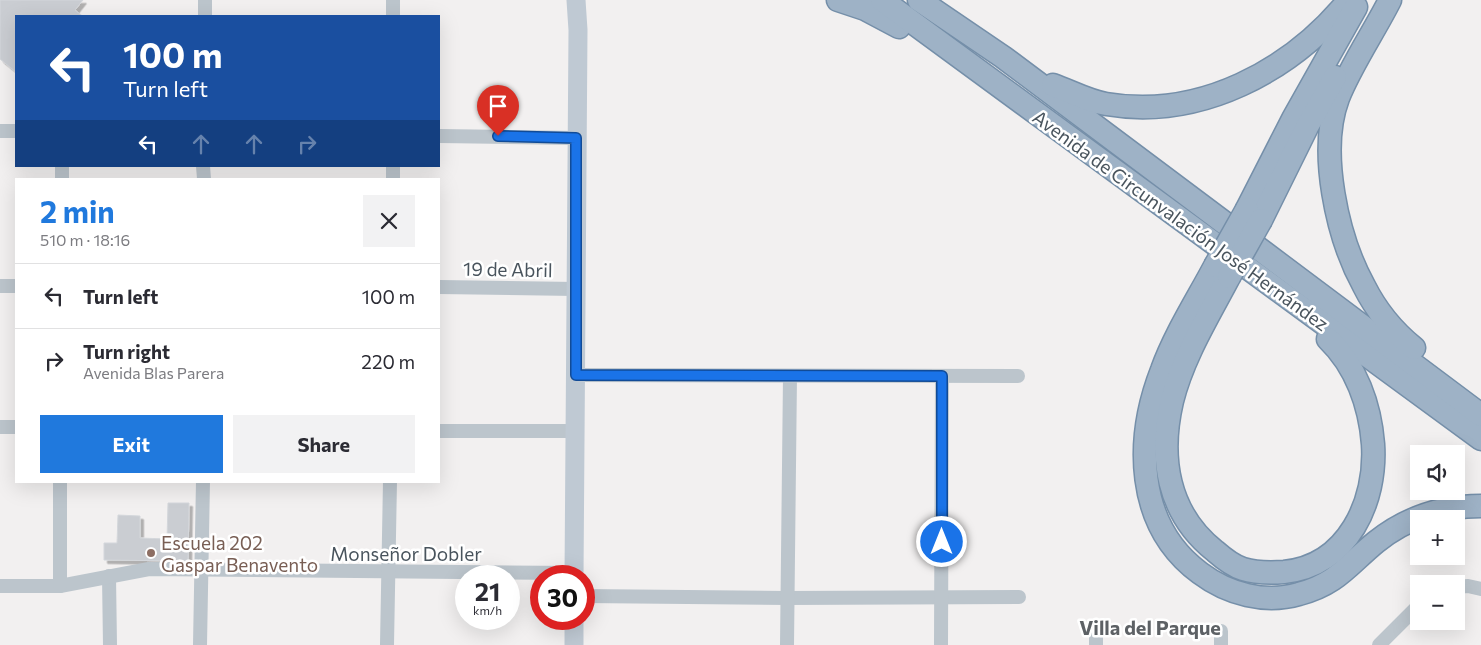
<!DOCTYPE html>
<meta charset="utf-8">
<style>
body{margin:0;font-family:Commissioner,sans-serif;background:#f2f2f3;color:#2b2b33;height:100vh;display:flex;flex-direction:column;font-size:19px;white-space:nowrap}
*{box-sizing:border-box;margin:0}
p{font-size:16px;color:#7c7c81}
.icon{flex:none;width:28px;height:28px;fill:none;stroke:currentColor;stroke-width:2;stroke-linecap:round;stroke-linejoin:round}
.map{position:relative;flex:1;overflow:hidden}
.sheet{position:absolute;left:15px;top:178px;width:425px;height:305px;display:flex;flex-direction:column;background:#fff;border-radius:0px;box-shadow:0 5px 20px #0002}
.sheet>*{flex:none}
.banner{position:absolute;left:15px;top:15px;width:425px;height:152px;border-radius:0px;box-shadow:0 5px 20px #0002;background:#1a4fa0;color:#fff;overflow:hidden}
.tools{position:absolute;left:1410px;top:445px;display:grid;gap:10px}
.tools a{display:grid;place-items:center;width:55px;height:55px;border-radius:0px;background:#fff;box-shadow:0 5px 20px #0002;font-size:25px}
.speed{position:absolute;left:455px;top:565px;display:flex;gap:10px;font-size:25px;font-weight:700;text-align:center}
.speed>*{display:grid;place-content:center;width:65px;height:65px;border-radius:50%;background:#fff;box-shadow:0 5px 20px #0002;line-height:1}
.speed small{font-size:12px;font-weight:400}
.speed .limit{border:8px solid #d22;background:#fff;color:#111}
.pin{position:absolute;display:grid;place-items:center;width:42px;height:42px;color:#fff;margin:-51px -21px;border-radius:50% 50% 50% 0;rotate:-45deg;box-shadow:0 0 5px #0007}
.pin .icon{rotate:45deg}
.me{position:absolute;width:55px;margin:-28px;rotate:0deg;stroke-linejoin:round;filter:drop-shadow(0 0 4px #0008)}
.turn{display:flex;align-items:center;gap:18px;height:105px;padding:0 25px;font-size:22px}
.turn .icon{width:65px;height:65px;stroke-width:2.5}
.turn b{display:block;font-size:35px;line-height:42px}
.lanes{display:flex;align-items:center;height:48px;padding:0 25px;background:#0003;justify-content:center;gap:25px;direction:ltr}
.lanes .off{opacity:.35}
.round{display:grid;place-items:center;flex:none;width:52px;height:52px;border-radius:0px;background:#f2f2f3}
.head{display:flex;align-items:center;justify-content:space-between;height:85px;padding:0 25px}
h1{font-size:30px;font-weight:700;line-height:38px;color:#2079dd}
.primary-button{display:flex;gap:10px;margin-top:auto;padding:10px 25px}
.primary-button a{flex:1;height:58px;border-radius:0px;background:#2079dd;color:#fff;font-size:20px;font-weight:700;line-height:58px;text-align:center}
.primary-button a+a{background:#f2f2f3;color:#2b2b33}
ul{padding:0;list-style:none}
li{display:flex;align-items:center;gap:15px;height:65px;padding:0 25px;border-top:1px solid #e1e1e2}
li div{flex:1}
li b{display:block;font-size:19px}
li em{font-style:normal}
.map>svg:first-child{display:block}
</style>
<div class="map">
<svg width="1481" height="645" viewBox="0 0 1481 645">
<defs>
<filter id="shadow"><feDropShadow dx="3.5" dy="3.5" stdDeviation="0" flood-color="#0004"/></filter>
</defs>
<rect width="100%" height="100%" fill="#f2f0f0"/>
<g fill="#cacdd2" stroke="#d4d7db" filter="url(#shadow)">
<path d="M0,0H83L75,10L82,16H16V72L0,59Z"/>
<path d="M168,503H189L188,561L104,560V543H117L118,515L140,516V538L167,539Z"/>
</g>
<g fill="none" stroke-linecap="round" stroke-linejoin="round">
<defs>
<g id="trunk">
<path d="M838,0L865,9L899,27"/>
<path d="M882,0L1481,439"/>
<path d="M919,0L1003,57L1481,415"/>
<path d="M1390,0C1375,30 1350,67 1338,98C1318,151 1337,237 1364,286C1376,310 1393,331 1414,348"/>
<path d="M1053,85C1070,91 1088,101 1106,104C1200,120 1291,71 1349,0"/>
<path d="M1247,209L1293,119L1356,7"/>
<path d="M1261,220L1307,127L1335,77"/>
<path d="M1215,266C1197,300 1175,334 1162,370C1135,439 1135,525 1200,573C1228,594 1265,604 1299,594C1337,584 1348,565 1376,542C1406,518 1442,506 1481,506"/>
<path d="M1229,277C1208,317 1183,357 1172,401C1159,457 1167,513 1215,551C1223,558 1233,566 1243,569C1256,573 1270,573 1284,572C1348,566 1377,501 1373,444C1370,405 1356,366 1328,339"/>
</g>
</defs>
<use href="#trunk" stroke="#758fa9" stroke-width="25"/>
<g stroke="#bcc5cc" stroke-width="14">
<path d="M393,0V16"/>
<path d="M205,16V0"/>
<path d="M0,131H16"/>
<path d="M439,136L577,138"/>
<path d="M62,166V179"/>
<path d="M203,166L204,179"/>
<path d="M393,166V179"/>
<path d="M0,286H16"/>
<path d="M439,287L576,289"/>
<path d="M576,375L1018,376"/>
<path d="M0,427H16"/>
<path d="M439,431H575"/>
<path d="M109,576L110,645"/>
<path d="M0,586H60L149,569L574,573"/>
<path d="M60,586V481"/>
<path d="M1456,587L1468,586L1481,589"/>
<path d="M584,596L787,598L1019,597"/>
<path d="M1221,631V645"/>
<path d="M200,645L203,481"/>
<path d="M387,645L390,481"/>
<path d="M787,645L790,376"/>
<path d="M941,645L942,376"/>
<path d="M1096,645V631"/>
<path d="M1379,645L1419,605"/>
</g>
<g stroke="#bfc9d3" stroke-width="19">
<path d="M574,576L578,30L576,0"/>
<path d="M574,645V619"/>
</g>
<use href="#trunk" stroke="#9eb2c6" stroke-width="22"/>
<defs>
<g id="trunk-bridge">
<path d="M1215,266L1247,209"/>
<path d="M1229,277L1261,220"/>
</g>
</defs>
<use href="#trunk-bridge" stroke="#758fa9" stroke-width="25" stroke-linecap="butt"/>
<use href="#trunk-bridge" stroke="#9eb2c6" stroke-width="22"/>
</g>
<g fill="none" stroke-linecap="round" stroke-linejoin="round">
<defs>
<path id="route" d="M498,136L576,138V375L942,376V542"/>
</defs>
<use href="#route" stroke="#114b97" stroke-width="12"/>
<use href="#route" stroke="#1a73e8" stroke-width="9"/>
</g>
<circle fill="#8d6e63" stroke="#fff" stroke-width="2" cx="151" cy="553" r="5"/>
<g text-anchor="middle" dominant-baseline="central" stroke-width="5" stroke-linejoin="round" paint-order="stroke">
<g font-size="19" fill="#49545d" stroke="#fff">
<text transform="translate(1181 220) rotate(36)">Avenida de Circunvalación José Hernández</text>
<text transform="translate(508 269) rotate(1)">19 de Abril</text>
<text x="406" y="553">Monseñor Dobler</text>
</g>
<g font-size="19" fill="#785e54" stroke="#fff" text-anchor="start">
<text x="161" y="542">Escuela 202<tspan x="161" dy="22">Gaspar Benavento</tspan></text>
</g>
<g font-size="20" font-weight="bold" fill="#5d6165" stroke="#fff">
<text x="1150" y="627">Villa del Parque</text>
</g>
</g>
</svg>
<div class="tools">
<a><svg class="icon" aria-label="sound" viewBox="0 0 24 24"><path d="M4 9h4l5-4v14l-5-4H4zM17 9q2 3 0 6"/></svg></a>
<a>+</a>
<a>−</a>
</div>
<div class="speed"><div>21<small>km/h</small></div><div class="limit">30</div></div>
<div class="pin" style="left:498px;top:136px;background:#d93025"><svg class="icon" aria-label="arrive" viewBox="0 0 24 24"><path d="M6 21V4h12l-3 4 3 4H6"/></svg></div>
<svg class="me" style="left:942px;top:542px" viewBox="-20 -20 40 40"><circle r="17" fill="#1a73e8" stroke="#fff" stroke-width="3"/><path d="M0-11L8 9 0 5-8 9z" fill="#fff"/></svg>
<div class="banner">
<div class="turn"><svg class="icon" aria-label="left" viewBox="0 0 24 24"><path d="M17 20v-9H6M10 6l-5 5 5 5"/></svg><div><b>100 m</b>Turn left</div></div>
<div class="lanes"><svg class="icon" aria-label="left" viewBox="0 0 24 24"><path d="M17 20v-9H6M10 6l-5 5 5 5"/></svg><svg class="icon off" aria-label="ahead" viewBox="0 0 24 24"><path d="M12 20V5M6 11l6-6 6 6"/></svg><svg class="icon off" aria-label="ahead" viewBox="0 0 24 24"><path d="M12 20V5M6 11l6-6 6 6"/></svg><svg class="icon off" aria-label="right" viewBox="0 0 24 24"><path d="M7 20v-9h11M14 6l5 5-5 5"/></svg></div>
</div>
<section class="sheet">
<div class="head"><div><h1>2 min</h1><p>510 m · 18:16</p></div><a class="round"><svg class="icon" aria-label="close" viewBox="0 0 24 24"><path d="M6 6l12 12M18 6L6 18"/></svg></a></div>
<ul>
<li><svg class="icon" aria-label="left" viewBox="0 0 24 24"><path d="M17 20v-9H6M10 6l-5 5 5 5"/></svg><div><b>Turn left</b></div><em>100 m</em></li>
<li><svg class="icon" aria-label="right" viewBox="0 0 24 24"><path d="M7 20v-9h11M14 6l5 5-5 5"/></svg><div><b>Turn right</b><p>Avenida Blas Parera</p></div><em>220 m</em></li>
</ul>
<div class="primary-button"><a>Exit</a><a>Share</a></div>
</section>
</div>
